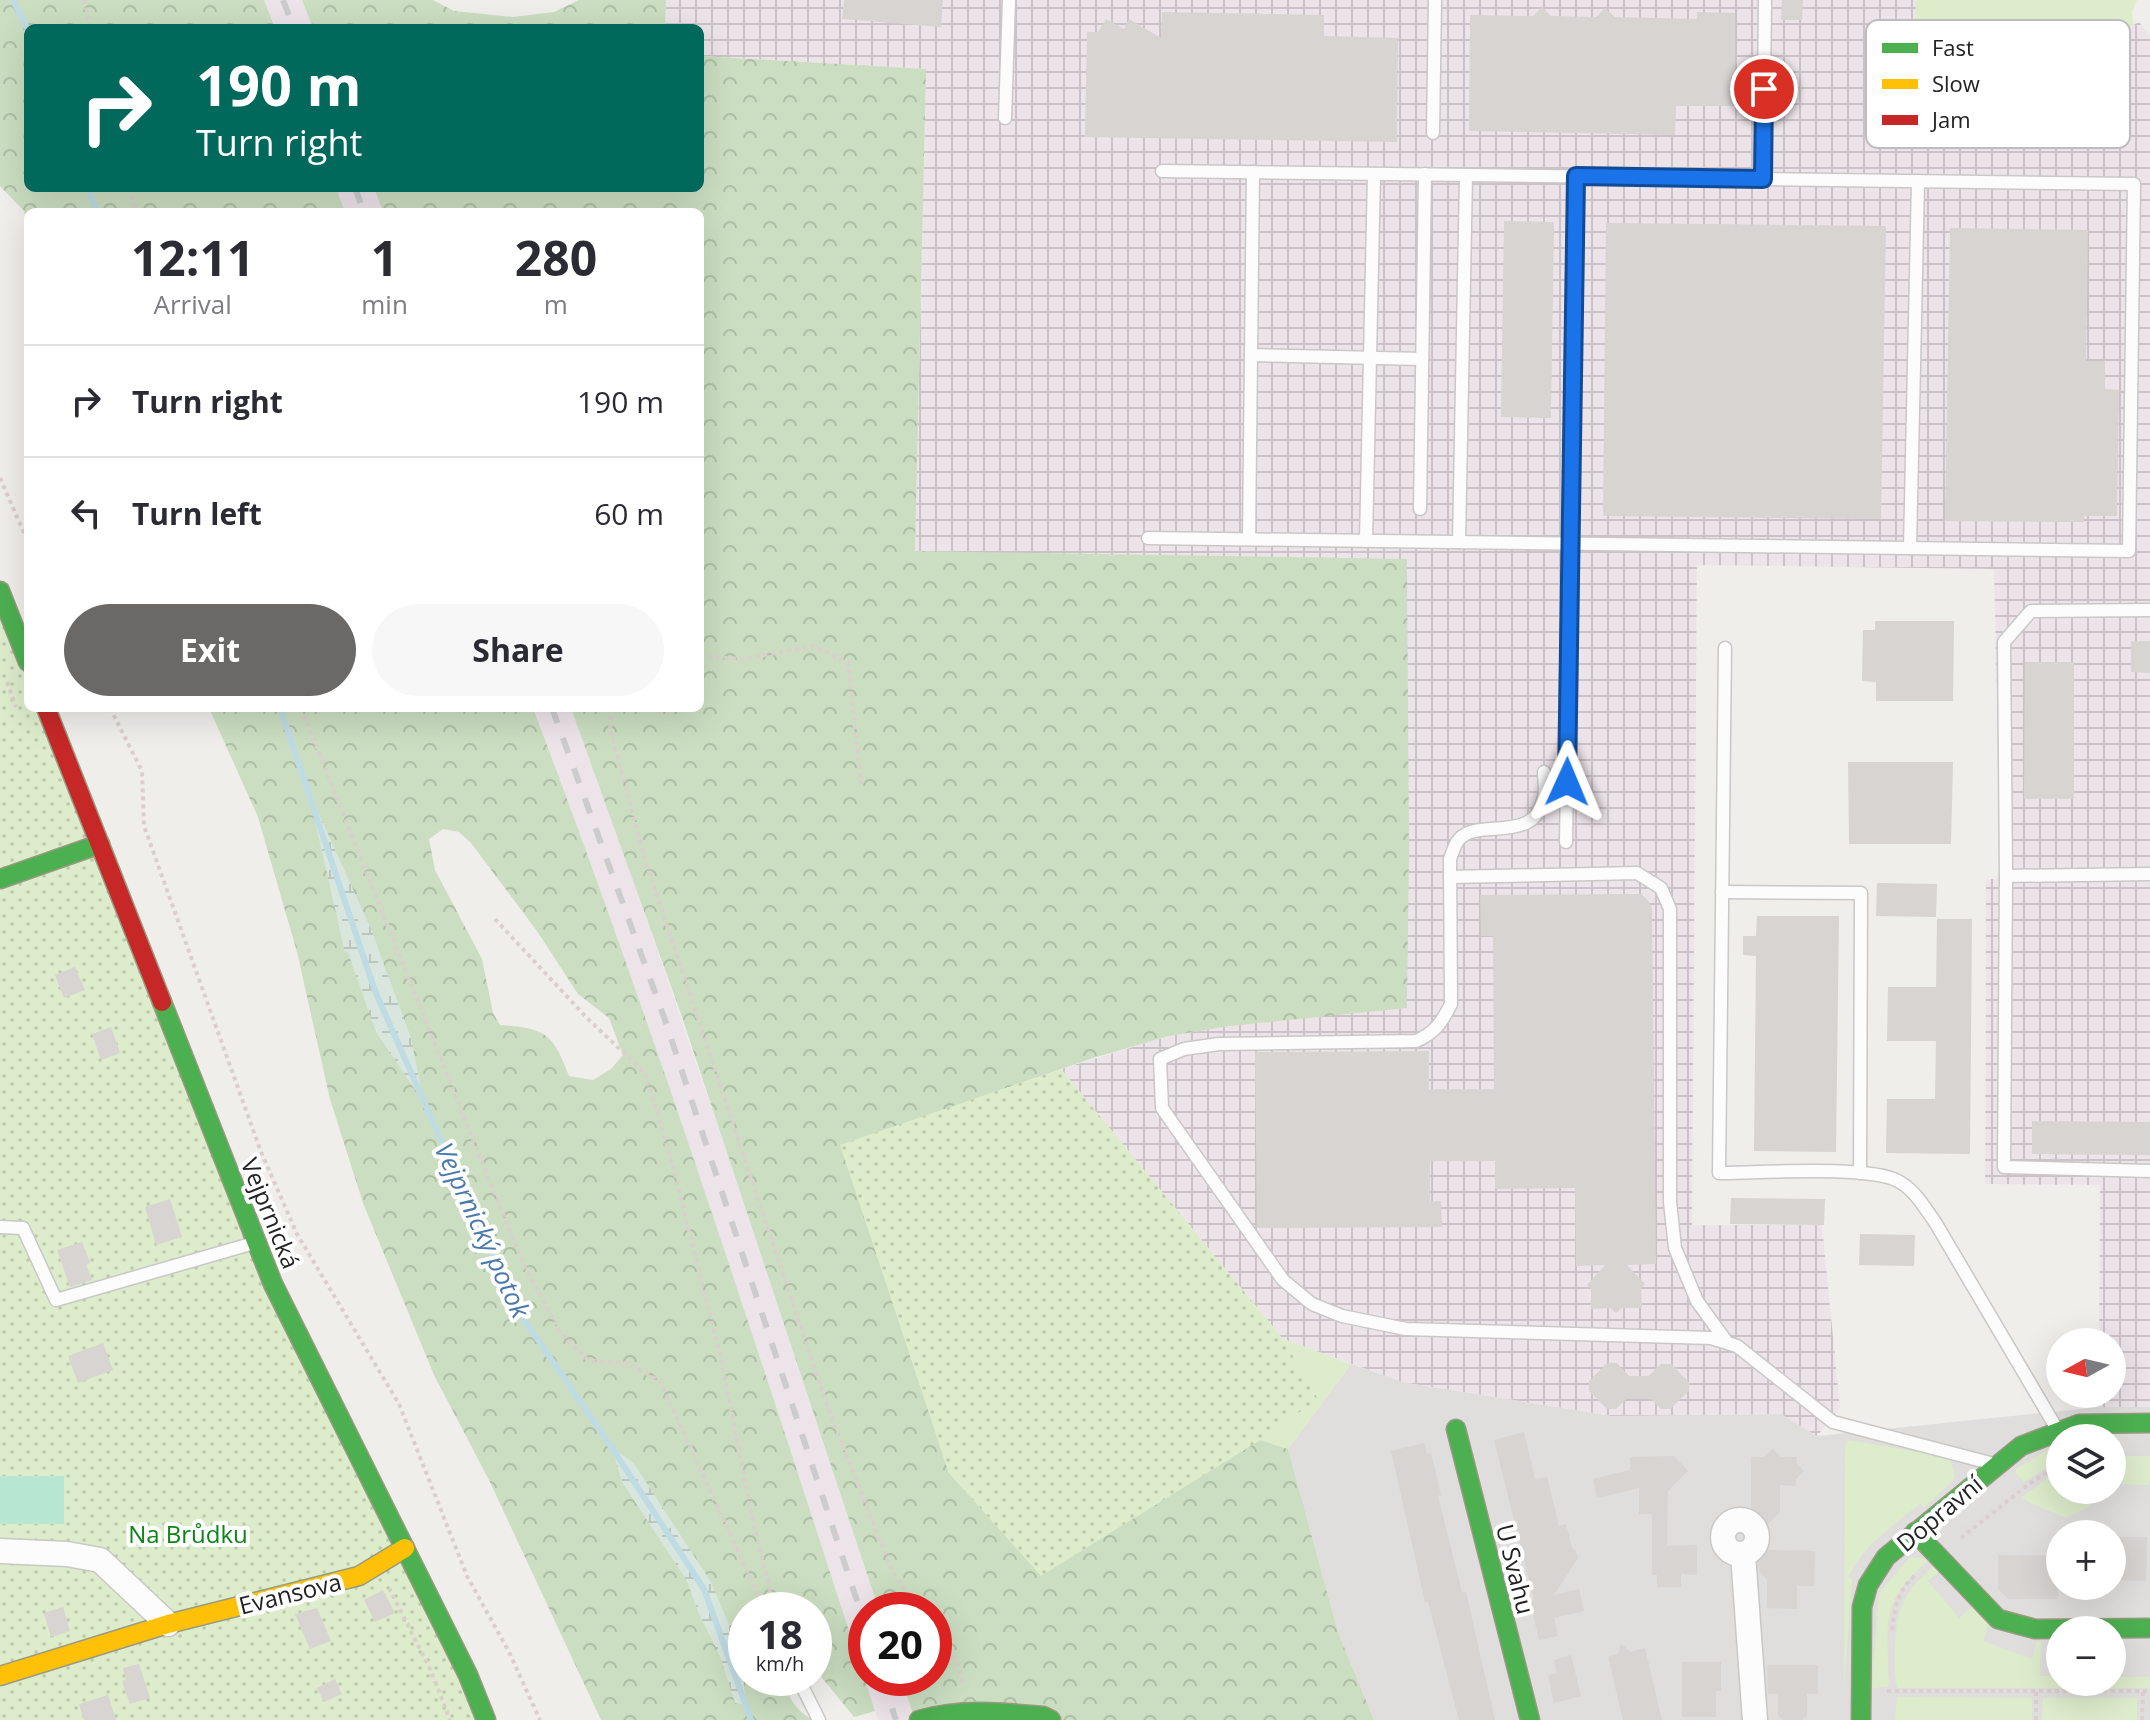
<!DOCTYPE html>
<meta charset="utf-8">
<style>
body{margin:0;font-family:"Open Sans",sans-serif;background:#f7f7f7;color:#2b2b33;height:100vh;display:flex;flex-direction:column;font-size:30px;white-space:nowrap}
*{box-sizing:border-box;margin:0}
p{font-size:26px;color:#7c7c81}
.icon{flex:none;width:44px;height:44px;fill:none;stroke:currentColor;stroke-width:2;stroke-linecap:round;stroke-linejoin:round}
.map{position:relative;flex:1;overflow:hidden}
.side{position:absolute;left:24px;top:208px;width:680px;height:504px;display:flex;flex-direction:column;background:#fff;border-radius:12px;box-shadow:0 8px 32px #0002}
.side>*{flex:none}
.banner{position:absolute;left:24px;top:24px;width:680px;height:168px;border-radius:12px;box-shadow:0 8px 32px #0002;background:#00695c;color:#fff;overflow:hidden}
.needle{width:52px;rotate:262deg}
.tools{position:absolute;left:2046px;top:1328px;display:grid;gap:16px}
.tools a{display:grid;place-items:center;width:80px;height:80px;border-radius:50%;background:#fff;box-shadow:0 8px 32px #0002;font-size:40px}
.speed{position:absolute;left:728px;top:1592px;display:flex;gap:16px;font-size:40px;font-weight:700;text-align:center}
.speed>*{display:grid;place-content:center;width:104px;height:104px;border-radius:50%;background:#fff;box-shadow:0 8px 32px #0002;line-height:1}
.speed small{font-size:20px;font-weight:400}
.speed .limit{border:12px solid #d22;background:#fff;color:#111}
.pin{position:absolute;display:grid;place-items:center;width:68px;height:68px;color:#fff;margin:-34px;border:4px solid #fff;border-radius:50%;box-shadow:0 2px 8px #0007}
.me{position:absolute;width:88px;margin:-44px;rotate:1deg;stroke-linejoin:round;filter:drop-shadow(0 0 6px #0008)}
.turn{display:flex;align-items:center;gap:28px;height:168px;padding:0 40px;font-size:36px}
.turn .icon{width:104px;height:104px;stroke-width:2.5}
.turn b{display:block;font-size:56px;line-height:68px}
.eta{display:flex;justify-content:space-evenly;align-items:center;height:136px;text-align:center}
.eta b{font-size:48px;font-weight:700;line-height:56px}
.cta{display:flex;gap:16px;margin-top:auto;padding:16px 40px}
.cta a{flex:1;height:92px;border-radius:48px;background:#6a6968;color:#fff;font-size:32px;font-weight:700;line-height:92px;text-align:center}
.cta a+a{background:#f7f7f7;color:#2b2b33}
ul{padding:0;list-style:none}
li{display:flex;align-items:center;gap:24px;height:112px;padding:0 40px;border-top:2px solid #e1e1e2}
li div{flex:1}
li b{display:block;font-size:30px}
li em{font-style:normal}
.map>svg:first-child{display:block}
</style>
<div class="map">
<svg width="2150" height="1720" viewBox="0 0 2150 1720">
<defs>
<pattern id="industrial-grid" width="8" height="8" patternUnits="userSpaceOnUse" patternTransform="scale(2)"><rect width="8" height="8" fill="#ede4e9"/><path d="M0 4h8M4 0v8" fill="none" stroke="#cbc3c8"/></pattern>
<pattern id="forest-crowns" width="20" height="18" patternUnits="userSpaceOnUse" patternTransform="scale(2)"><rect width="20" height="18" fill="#cbdec1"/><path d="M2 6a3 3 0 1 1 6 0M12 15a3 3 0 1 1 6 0" fill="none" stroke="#aebea6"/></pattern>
<pattern id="wetland-marsh" width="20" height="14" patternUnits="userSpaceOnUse" patternTransform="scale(2)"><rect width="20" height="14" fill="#d9e6de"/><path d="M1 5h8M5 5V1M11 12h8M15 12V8" fill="none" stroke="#bac5be"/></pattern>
<pattern id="garden-dots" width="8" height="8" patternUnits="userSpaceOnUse" patternTransform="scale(2)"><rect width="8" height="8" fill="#ddeccb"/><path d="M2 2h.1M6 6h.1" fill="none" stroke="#bdcaae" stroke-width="1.8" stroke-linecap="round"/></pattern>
</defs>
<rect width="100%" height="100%" fill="#f0eeeb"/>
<path fill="#dfdedc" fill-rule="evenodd" d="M1351,1364L1403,1382L1612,1416L1781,1414L1817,1436L2099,1407H2150V1720H1374L1338,1632L1288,1449ZM2060,1438H2112V1490H2060ZM2060,1534H2112V1586H2060ZM2060,1630H2112V1682H2060Z"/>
<path fill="url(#industrial-grid)" d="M666,0H1916V22L2133,25L2139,22L2150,36V1407H2099V1394H2112V1342H2099L2100,1185L1985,1184L1986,879H2001L1994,569L1697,565L1692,1225H1822L1840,1408L1817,1436L1781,1414L1612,1416L1402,1382L1283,1339L1061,1069L1169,1036L1230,1026L1407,560L915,552L926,69L700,56V28H665Z"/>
<g fill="#ede4e9">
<path d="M264,0H302L313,28H275Z"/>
<path d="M336,188H374L383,212H345Z"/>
<path d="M533,708H571L595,770L774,1288L879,1610H866V1678H901L915,1720H878L741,1300L648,1026Z"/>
</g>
<g fill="#ddeccb">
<path d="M1916,0H2137L2132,12L2133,25L1915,22Z"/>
<path d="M1283,1339L1351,1364L1288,1449L1260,1440L1318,1399Z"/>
<path d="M1848,1440L1940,1456L1951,1461L1955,1478L1924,1508L1920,1504C1892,1526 1864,1545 1848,1577L1852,1579L1844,1690L1845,1446Z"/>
<path d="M2060,1443V1459L2024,1482L2015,1472L2016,1469Z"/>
<path d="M2112,1456H2150V1485L2112,1484Z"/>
<path d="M2060,1469V1490H2091L2090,1506L2066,1518L2028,1502L2022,1497Z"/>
<path d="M1910,1557L1930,1559C1878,1604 1888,1620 1889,1684L1887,1687L1872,1688L1879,1593Z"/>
<path d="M1936,1564L1941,1570L1928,1581L1959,1618L1973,1606L1989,1623L1983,1641L2032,1659L2037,1641H2041L2040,1676H2060V1682H2112V1677H2150V1688H1897C1894,1677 1895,1663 1895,1651C1896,1608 1903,1592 1936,1564Z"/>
<path d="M1897,1697L2032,1698V1720H1895Z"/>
<path d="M2043,1698H2137V1720H2042Z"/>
</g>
<g fill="url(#forest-crowns)" fill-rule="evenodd">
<path d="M0,0H264L275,28H28V188H336L345,212H28V227L24,211L0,186Z"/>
<path d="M302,0H433L454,11L513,17L554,12L579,0H666L665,28H313Z"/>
<path d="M700,56L926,69L915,551L1407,559L1409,851L1407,1008L1230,1026L1169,1036L1093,1058L841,1145L949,1473L1041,1575L1260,1440L1288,1449L1338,1632L1374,1720H915L901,1678H934V1610H879L681,1014L571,708H700V212H383L374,188H700Z"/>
<path d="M209,708H533C658,1038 766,1375 875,1711L854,1717L814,1668V1610H746V1678H783C788,1697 795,1710 813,1720H601L489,1480L434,1375L363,1203L330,1099L297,952L258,817ZM443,829L459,832L471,843L537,931L578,994L609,1018L623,1055L611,1069L593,1080L569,1076C553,1034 546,1028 500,1025L493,1013L482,959L435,870L429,839Z"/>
</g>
<g fill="url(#wetland-marsh)">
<path d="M308,790L371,929L411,1038L424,1103L376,1032L347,950L345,953Z"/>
<path d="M612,1448L633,1462L711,1582L740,1651L746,1705L735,1703L720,1656L699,1614L687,1581L622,1482Z"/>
</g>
<g fill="url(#garden-dots)">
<path d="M0,591L28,662V708H46L273,1284L486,1720H0Z"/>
<path d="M1061,1069L1283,1339L1318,1399L1260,1440L1041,1576L949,1473L840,1145Z"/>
</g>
<rect fill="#b7e6d2" x="0" y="1476" width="64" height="48"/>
<path fill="#e0dfde" d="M2012,1471L2022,1483L1965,1528L1955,1516Z"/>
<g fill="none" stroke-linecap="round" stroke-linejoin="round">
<g stroke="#bfdbe3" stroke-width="6">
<path d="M13,0L28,30"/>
<path d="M88,188L97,212"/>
<path d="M280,708L375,991L514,1305L612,1448L704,1589L751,1720"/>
</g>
</g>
<g fill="#d7d4d2">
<path d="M844,0H943L941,27L842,19Z"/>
<path d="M1782,0H1803L1802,20H1781Z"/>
<path d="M1542,7L1551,16L1596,17L1605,8L1615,17L1697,19V12L1735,13V106H1676L1675,135L1469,131L1470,15L1533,16Z"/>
<path d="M1162,12L1324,15V36L1398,38L1397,142L1085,137L1087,32H1098L1106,19L1124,29L1129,19L1161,38Z"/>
<path d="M1504,221L1554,222L1551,418L1501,417Z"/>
<path d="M1606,223L1886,226L1881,519L1603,516Z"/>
<path d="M1950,228L2088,230L2086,361H2105V389L2119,390L2117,516H2084V522L1945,521Z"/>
<path d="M1875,621H1954L1953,701H1876V682L1862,681L1863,630H1875Z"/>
<path d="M2131,641H2150V673L2131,672Z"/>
<path d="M2025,662H2074V799H2024Z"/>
<path d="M1848,762H1953L1951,844H1849Z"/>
<path d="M1877,883L1937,884L1936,917L1876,916Z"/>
<path d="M1641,894L1648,900L1652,909L1656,1264L1627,1265L1645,1284L1641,1288L1642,1308H1622L1616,1313L1610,1308L1591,1309V1289L1587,1285L1605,1265L1576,1266L1575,1188L1495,1189V1161H1430V1201H1441L1442,1227L1257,1228L1255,1052L1429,1051V1089H1494L1493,936H1481L1480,895Z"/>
<path d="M1757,916H1839L1836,1152L1754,1151L1756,956L1743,955V936H1756Z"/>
<path d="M1937,919H1972L1970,1154L1886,1153L1887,1099H1935L1936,1041H1887L1888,987H1936Z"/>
<path d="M75,967L85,990L64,998L55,975Z"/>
<path d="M111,1027L120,1053L101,1060L92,1034Z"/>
<path d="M2032,1121L2150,1122V1155L2032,1154Z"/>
<path d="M1731,1198L1825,1199L1824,1225L1730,1224Z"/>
<path d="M170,1199L182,1237L156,1245L145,1207Z"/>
<path d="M1860,1234L1915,1235L1914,1266L1859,1265Z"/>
<path d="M82,1242L90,1263L86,1265L92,1280L70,1287L57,1250Z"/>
<path d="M103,1343L113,1370L78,1383L68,1356Z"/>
<path d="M1607,1363H1617L1629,1376H1648L1661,1364H1671L1689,1382V1391L1670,1409H1661L1651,1399H1626L1616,1409H1607L1589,1391V1381Z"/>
<path d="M1524,1432L1535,1479L1547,1477L1559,1526L1566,1524L1572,1548L1576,1551L1578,1558L1554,1595L1579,1589L1584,1611L1554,1618L1558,1636L1539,1640L1530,1601L1534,1600L1494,1440Z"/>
<path d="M1424,1443L1427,1454L1431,1453L1441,1495L1438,1496L1462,1592H1466L1495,1720H1459L1428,1602H1425L1391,1451Z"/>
<path d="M1773,1449L1781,1457H1797L1796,1463L1804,1471L1796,1479V1486L1780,1485V1512L1766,1526L1751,1511V1457H1764Z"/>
<path d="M1674,1456L1688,1471L1668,1491L1667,1546L1697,1545V1575L1681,1574V1587H1657V1575H1652V1514H1639V1488L1597,1498L1593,1479L1630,1470V1457Z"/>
<path d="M2112,1537H2147L2146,1581L2112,1580Z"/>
<path d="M1767,1550L1815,1551L1814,1586H1797V1609L1767,1608V1580L1759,1571L1758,1559Z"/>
<path d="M1998,1555L2060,1556L2058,1599H2008L1998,1589Z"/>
<path d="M383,1590L395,1613L375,1622L364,1600Z"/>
<path d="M63,1607L70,1631L51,1637L44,1613Z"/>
<path d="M317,1608L331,1641L310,1649L295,1614Z"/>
<path d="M1621,1643L1630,1652L1645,1648L1662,1720H1623L1608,1657L1618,1654Z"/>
<path d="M1571,1655L1581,1696L1554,1703L1548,1675L1557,1673L1554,1660Z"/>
<path d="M1682,1662H1721V1691H1716V1717H1682Z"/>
<path d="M139,1664L150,1698L130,1704L122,1681L126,1679L123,1668Z"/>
<path d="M1767,1665H1818V1694H1807V1715L1802,1720H1783L1778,1715V1694H1768Z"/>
<path d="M335,1679L342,1694L324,1702L317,1688Z"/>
<path d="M108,1695L116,1720H84L79,1704Z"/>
</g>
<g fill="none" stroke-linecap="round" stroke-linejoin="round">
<defs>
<g id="lane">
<path d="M1005,118L1009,0"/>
<path d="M1433,133L1435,0"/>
<path d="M1763,179L1765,0"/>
<path d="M1251,355L1422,359"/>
<path d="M1420,509L1425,174"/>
<path d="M1148,538L2129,551L2134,184L1162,171"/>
<path d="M1249,539L1253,172"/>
<path d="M1366,541L1374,174"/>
<path d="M1459,542L1466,175"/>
<path d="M1910,548L1918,181"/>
<path d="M2150,610L2031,611L2004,642L2006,876L2150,874"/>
<path d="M1725,648L1719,1173C1758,1173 1868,1165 1898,1181C1915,1190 1924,1207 1935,1222L2057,1429"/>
<path d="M1544,772C1544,779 1546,789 1544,797C1535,847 1474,815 1457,842C1454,847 1452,854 1450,859L1451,1004C1442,1022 1435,1033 1416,1041L1219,1044L1184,1049L1160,1059L1162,1108L1283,1280L1312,1304L1342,1316L1406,1329L1711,1338L1737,1346L1833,1422L1990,1463"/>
<path d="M1566,842L1576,176"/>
<path d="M2006,876L2004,1167L2150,1171"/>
<path d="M1450,877L1637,873L1661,888L1670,909V1202L1675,1248L1697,1301L1726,1341"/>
<path d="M1722,892L1861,893L1860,1173"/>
<path d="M0,1227L23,1228L56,1300L254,1243"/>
<path d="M798,1678L819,1720"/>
</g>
<g id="street">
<circle cx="1740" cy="1537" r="17"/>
<path d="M0,1551L67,1554L100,1560L168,1624"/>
<path d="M1743,1554L1755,1720"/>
</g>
<g id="fast">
<path d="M0,591L28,662"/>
<path d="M0,879L100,844"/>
<path d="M162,1002L273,1284L468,1675L486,1720"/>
<path d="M1456,1429L1530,1720"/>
<path d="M1915,1532L1998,1619L2035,1629L2148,1628"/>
<path d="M919,1720C961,1708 1000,1712 1043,1716L1051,1720"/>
<path d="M1861,1720L1862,1607L1868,1585L1886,1557L2021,1446L2079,1424L2150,1423"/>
</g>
<path id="slow" d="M0,1676L168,1624L359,1576L405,1548"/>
<path id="jam" d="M46,708L162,1002"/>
</defs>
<use href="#lane" stroke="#c9c8c7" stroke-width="15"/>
<use href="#street" stroke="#c9c8c7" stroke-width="27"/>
<use href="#fast" stroke="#999a82" stroke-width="21"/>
<use href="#slow" stroke="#999a82" stroke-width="21"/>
<use href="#jam" stroke="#999a82" stroke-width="21"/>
<g stroke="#dccecd" stroke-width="4" stroke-dasharray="4 4" stroke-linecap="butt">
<path d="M84,0L91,28"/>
<path d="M130,188L136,212"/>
<path d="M0,478L28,542"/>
<path d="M700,656L742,659L814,646L848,663L861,784"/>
<path d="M7,682L16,707"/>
<path d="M110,708L142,771L144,826L261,1152L297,1234L399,1404L467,1576L509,1652L540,1720"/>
<path d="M301,708L487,1175L524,1265L560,1333L589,1361L627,1363L660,1381L765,1610"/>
<path d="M612,708L610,729L645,860L825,1400L891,1569L920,1610"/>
<path d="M495,919L587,1018L645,1073L673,1166L722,1364L753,1521L775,1610"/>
<path d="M1961,1538L2029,1484L2060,1464"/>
<path d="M389,1588L431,1671L450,1720"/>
<path d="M934,1630L958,1664L963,1683"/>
<path d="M1892,1630C1895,1607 1898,1589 1917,1574"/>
<path d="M1887,1691H2150"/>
<path d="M2036,1720V1691"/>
<path d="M2142,1720L2143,1691"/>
</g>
<use href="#lane" stroke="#fdfcfc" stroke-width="12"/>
<use href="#street" stroke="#fdfcfc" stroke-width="24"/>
<use href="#fast" stroke="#4caf50" stroke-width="18"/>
<use href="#slow" stroke="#ffc107" stroke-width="18"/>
<use href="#jam" stroke="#c62828" stroke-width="18"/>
<g stroke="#ccc" stroke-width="6" stroke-dasharray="16 16" stroke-linecap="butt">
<path d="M283,0L294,28"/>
<path d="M355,188L364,212"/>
<path d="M552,708L665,1020L866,1628"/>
<path d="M882,1678L896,1720"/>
</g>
</g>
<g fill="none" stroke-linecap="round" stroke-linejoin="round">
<defs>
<path id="route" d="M1567,782L1576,176L1763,179L1764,89"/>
</defs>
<use href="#route" stroke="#114b97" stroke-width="20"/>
<use href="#route" stroke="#1a73e8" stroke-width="14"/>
</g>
<g text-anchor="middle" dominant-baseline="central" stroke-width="8" stroke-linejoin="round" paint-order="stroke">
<g font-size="24" fill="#222" stroke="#fff">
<text transform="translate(271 1213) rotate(68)">Vejprnická</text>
<text transform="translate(1939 1513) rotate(-40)">Dopravní</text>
<text transform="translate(1516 1569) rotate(76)">U Svahu</text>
<text transform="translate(290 1593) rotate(-14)">Evansova</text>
</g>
<g font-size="24" fill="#0c8416" stroke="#fff">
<text x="188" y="1533">Na Brůdku</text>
</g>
<g font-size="26" font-style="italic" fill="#4a7aab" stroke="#fff">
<text transform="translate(483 1230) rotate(65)">Vejprnický potok</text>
</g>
</g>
<rect x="1866" y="20" width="264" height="128" rx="12" fill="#fff" stroke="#bdbdbd" stroke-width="2"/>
<rect x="1882" y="43" width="36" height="10" fill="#4caf50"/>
<rect x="1882" y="79" width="36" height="10" fill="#ffc107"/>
<rect x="1882" y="115" width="36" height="10" fill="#c62828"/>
<g font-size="22" fill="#222">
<text x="1932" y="56">Fast</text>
<text x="1932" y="92">Slow</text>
<text x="1932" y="128">Jam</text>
</g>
</svg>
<div class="tools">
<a><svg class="needle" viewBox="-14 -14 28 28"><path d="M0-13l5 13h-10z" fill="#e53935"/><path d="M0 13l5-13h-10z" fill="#7c7c81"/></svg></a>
<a><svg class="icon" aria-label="layers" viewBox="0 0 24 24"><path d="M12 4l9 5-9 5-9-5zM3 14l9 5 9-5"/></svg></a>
<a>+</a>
<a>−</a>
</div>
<div class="speed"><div>18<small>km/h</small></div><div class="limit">20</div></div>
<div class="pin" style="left:1764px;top:89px;background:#d93025"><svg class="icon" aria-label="arrive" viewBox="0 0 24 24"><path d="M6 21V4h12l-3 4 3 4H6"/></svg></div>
<svg class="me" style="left:1567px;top:782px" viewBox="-20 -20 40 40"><path d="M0-17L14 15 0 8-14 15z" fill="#1a73e8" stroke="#fff" stroke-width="4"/></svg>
<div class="banner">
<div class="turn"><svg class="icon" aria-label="right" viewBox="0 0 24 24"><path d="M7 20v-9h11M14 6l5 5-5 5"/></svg><div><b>190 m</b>Turn right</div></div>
</div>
<section class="side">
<div class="eta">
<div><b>12:11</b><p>Arrival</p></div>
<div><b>1</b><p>min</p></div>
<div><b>280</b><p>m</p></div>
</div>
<ul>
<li><svg class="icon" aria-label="right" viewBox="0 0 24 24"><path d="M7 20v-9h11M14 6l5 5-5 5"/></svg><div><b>Turn right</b></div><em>190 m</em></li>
<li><svg class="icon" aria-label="left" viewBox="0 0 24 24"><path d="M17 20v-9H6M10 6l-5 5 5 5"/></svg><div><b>Turn left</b></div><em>60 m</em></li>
</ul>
<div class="cta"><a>Exit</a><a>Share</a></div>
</section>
</div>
